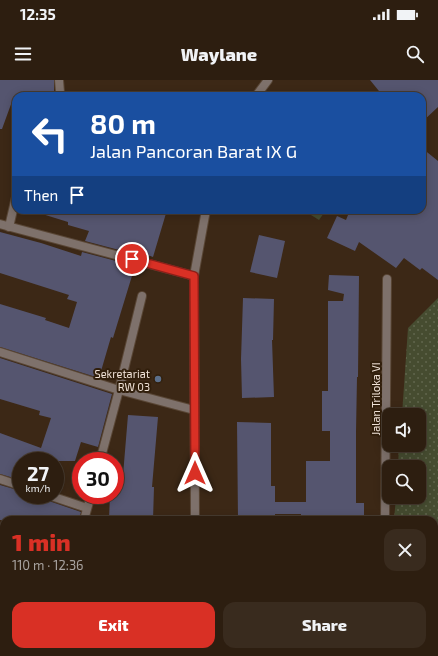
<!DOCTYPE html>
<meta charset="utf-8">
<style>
body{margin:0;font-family:"Exo 2",sans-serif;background:#392b1e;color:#f1f3f6;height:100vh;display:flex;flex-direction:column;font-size:15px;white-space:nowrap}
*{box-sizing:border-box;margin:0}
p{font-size:13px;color:#a7a29f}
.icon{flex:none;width:22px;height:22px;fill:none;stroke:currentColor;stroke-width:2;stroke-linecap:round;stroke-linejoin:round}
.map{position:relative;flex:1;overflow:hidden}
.details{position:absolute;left:0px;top:436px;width:438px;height:140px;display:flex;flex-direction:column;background:#2d1e10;border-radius:12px 12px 0 0;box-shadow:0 2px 10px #0003,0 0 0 1px #483c30}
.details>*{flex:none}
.banner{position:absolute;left:12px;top:12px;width:414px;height:122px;border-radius:12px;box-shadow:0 2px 10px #0003,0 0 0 1px #483c30;background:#1a4fa0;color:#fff;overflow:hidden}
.tools{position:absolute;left:382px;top:328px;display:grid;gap:8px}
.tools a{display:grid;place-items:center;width:44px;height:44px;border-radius:8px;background:#2d1e10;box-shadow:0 2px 10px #0003,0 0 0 1px #483c30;font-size:20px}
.speed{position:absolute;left:12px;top:372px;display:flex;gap:8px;font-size:20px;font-weight:700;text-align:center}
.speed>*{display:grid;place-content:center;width:52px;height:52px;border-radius:50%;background:#2d1e10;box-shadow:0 2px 10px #0003,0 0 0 1px #483c30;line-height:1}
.speed small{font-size:10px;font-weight:400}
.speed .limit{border:6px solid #d22;background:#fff;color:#111}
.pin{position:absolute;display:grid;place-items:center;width:34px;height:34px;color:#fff;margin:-17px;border:2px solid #fff;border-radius:50%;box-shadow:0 1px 4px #0007}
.me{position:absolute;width:44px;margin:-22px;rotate:0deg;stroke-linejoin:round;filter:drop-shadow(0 0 3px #0008)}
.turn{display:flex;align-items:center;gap:14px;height:84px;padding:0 12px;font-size:18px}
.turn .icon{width:52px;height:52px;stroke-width:2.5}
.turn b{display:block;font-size:28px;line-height:34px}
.then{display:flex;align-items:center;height:38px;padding:0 12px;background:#0003;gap:8px;font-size:15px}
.round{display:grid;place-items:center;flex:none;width:42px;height:42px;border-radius:12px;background:#392b1e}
.overview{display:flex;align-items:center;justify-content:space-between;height:68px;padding:0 12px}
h1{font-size:24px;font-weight:800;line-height:30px;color:#d93025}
.button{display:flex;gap:8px;margin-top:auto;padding:8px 12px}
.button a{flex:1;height:46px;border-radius:12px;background:#d93025;color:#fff;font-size:16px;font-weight:800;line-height:46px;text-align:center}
.button a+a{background:#392b1e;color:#f1f3f6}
.status{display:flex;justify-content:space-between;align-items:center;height:28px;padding:0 20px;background:#2d1e10;direction:ltr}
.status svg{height:11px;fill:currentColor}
header{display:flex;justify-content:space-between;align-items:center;height:52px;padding:0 12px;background:#2d1e10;font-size:18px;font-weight:800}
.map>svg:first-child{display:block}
</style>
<div class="status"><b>12:35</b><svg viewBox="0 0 49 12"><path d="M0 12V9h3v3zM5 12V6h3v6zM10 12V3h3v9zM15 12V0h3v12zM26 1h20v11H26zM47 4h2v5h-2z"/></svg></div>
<header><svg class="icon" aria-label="menu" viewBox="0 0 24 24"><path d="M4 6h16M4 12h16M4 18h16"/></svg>Waylane<svg class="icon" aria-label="search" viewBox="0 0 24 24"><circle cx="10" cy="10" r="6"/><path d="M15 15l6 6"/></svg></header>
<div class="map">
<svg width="438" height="576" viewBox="0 0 438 576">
<defs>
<pattern id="grass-dots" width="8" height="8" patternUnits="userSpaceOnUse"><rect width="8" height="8" fill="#464c30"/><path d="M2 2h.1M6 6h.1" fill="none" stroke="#61664d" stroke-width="1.8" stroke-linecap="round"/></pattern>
</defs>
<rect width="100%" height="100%" fill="#3c2816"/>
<path fill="url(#grass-dots)" d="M438,218V576H409L408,572H434V440H394L396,417H419V387H398L399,365H419V335H402L408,248Z"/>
<path fill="#464c30" d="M303,130H326L319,140Z"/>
<g fill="#55556f">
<path d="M0,0H54V11L53,16H14L2,49H0Z"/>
<path d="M370,0H438V27L422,42V16H383Z"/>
<path d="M422,68L438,81V200L422,188L420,190L404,178L396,188L359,162L355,171L327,158L337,136L346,140L350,130H422Z"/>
<path d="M39,130H167L153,177L139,172L138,175L85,161L89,151L68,145V142L39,133Z"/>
<path d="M0,152L41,163L81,176L82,172L135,186L113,258L111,257L99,298L0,267V224L46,238L45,240L69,248L77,222L67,219L69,215L0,193Z"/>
<path d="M259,155L285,161L277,198L250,192Z"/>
<path d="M329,195L359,196L358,297H357L356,352V423H364V440H301V434H275V440H238L237,342L271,343V406H275V422H306V381H330V351H322V311H328V221H343L344,214L328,210Z"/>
<path d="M243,218L274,219L273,260H272L274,317L242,318L241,279Z"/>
<path d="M0,278L112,314L98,367L81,362L75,381H21V386L17,399L0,394V353L41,368L51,338L39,335L40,331L0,319Z"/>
<path d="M128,335L158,337L152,407H154L153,440L109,439L110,415H115V407H122Z"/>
<path d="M0,405L21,411V415H43L46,420L81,432L79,440H0Z"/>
</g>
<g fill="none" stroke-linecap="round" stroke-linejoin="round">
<defs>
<path id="service" d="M434,524L438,521"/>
<g id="minor">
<path d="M58,16L60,12L59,0"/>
<path d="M256,16L268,0"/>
<path d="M0,144L194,196"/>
<path d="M9,147L16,117"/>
<path d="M0,272L119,310L194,330"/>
<path d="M100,381L119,310L142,216"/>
<path d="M0,399L21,406"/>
<path d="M48,415L87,428"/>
<path d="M84,440L91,415"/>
<path d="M195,440L194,196L206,130"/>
<path d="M385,440L387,199"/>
<path d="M0,510L4,512"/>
<path d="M196,572V576"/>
<path d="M398,572V576"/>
<path d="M48,576L49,572"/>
</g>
</defs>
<use href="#service" stroke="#594635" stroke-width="8"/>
<use href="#minor" stroke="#594635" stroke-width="10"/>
<use href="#service" stroke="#7e716b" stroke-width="6"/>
<use href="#minor" stroke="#7e716b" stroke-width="8"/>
</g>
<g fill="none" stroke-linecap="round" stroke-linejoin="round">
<defs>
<path id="route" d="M132,179L194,196L195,393"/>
</defs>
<use href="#route" stroke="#8d1f18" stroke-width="10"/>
<use href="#route" stroke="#d93025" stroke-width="7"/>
</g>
<circle fill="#5c6f8a" stroke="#311f0c" stroke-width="1.5" cx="158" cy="299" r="4"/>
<g text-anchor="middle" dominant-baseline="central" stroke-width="4" stroke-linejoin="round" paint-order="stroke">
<g font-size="11" fill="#f0e2d7" stroke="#311f0c" text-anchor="end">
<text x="150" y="293">Sekretariat<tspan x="150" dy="13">RW 03</tspan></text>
</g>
<g font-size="11" fill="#f0e2d7" stroke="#311f0c">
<text transform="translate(375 319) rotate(-90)">Jalan Triloka VI</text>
</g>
</g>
</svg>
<div class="tools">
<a><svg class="icon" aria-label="sound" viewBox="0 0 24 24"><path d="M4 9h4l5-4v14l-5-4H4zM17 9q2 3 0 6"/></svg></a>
<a><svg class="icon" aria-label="search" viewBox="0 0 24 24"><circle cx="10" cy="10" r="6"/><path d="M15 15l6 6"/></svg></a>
</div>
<div class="speed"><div>27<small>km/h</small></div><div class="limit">30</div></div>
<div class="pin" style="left:132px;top:179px;background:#d93025"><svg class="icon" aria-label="arrive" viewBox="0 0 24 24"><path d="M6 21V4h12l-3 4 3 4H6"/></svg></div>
<svg class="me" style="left:195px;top:393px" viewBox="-20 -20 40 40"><path d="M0-17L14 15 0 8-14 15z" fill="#d93025" stroke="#fff" stroke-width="4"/></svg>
<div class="banner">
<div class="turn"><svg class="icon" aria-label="left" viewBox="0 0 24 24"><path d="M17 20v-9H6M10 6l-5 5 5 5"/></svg><div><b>80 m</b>Jalan Pancoran Barat IX G</div></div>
<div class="then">Then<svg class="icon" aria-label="arrive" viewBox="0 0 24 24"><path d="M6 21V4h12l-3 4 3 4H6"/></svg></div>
</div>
<section class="details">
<div class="overview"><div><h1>1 min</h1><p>110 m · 12:36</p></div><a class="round"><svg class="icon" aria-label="close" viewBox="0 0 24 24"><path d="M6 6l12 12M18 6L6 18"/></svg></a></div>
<div class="button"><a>Exit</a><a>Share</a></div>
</section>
</div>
